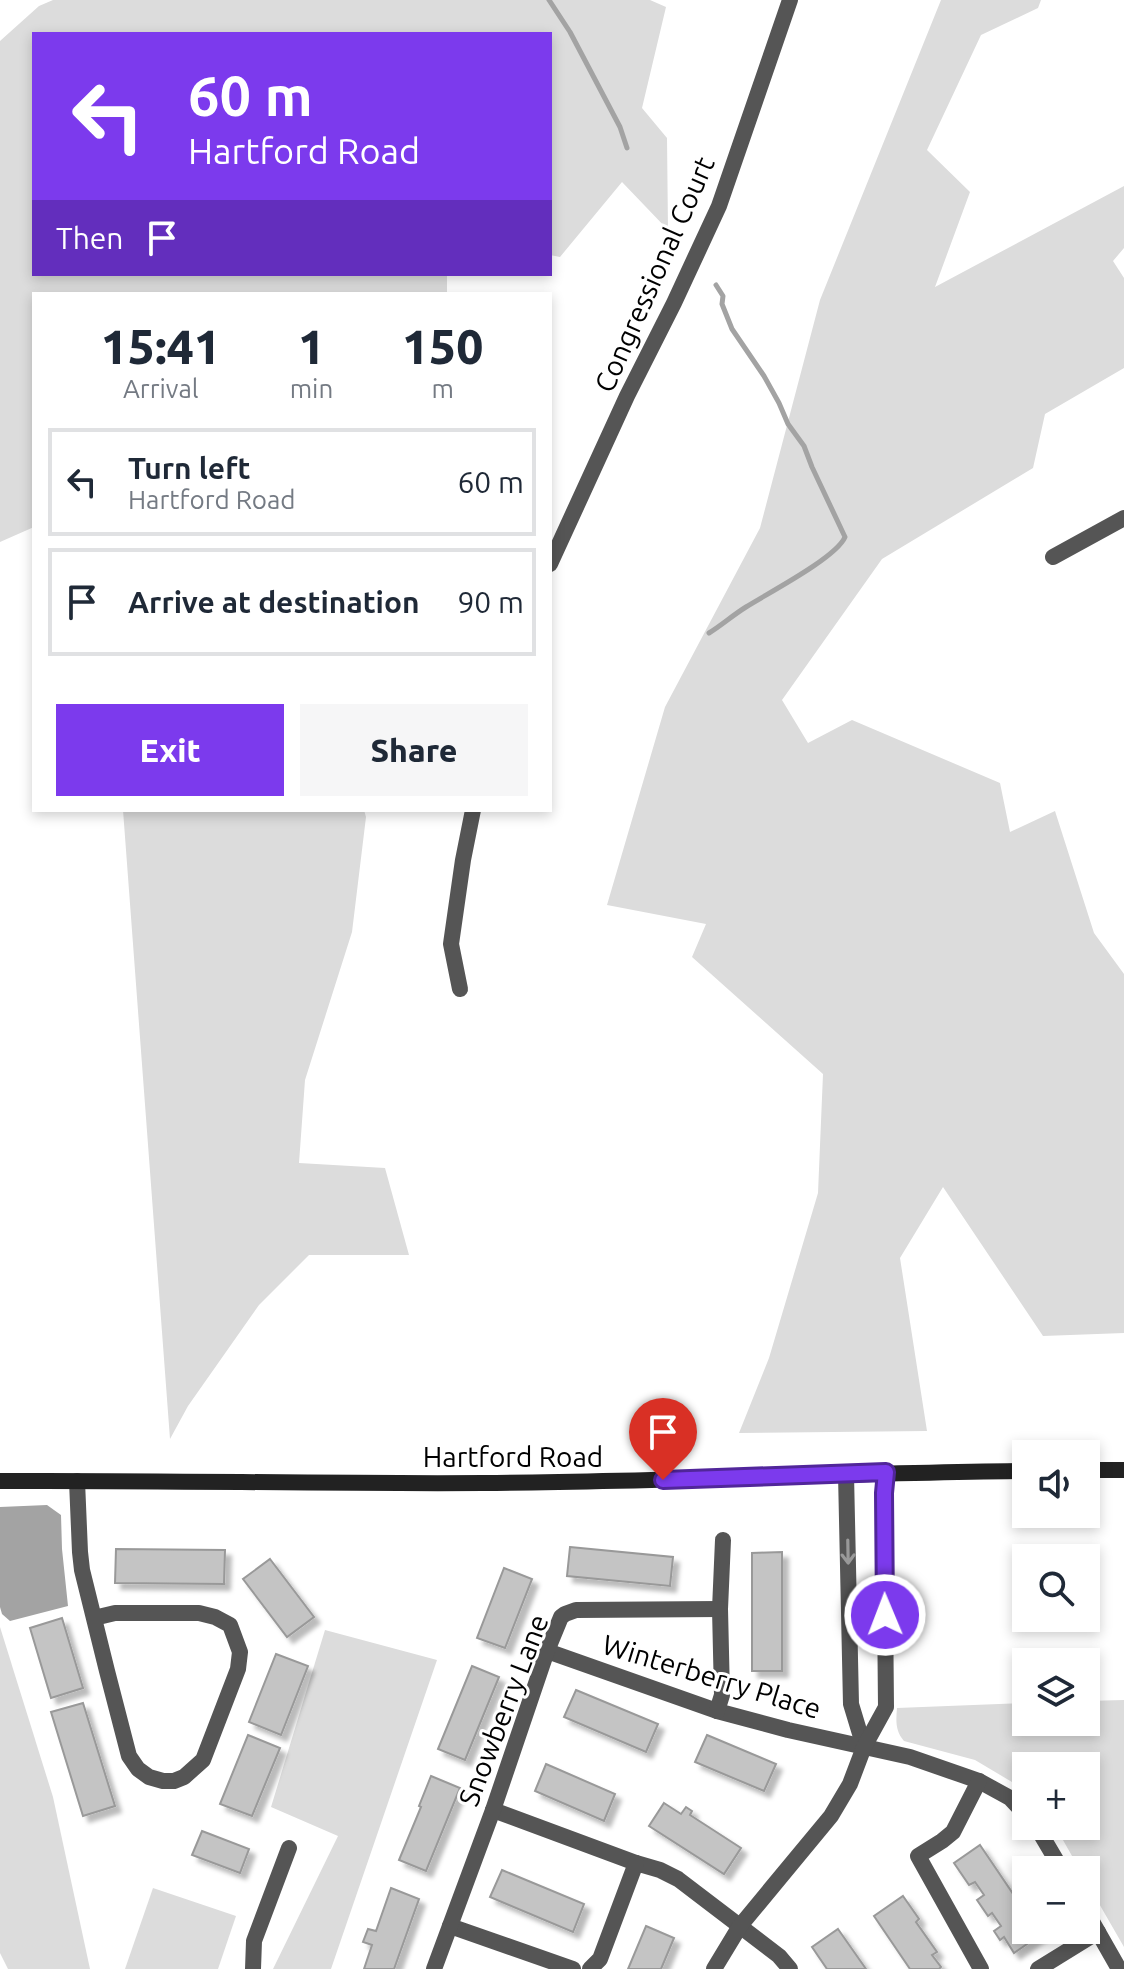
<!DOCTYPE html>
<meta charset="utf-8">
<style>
body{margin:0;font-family:Ubuntu,sans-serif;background:#f6f6f7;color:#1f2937;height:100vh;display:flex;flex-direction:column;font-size:30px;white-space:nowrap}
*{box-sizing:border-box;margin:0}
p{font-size:26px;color:#747a83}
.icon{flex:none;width:44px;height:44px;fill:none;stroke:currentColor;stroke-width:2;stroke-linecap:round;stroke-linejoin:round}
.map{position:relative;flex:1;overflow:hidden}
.sheet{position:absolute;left:32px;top:292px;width:520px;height:520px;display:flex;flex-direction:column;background:#fff;border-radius:0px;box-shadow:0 4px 12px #0003}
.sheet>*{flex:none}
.guide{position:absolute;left:32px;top:32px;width:520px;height:244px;border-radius:0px;box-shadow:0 4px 12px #0003;background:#7c3aed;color:#fff;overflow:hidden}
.tools{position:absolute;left:1012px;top:1440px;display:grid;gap:16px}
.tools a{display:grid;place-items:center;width:88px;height:88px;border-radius:0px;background:#fff;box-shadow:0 4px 12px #0003;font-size:40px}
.pin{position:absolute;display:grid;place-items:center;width:68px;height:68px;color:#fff;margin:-82px -34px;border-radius:50% 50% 50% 0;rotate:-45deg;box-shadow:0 0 8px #0007}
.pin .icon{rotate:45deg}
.me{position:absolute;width:88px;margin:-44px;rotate:359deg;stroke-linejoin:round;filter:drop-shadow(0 0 6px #0008)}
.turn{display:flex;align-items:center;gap:28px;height:168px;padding:0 24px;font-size:36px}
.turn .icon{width:104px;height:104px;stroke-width:2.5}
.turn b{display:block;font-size:56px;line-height:68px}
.then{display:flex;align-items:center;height:76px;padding:0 24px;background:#0003;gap:16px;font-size:30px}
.eta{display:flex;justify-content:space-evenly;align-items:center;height:136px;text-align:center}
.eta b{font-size:48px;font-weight:800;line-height:56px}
.cta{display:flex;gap:16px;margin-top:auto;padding:16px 24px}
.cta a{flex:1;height:92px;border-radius:0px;background:#7c3aed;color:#fff;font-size:32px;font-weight:800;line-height:92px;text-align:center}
.cta a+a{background:#f6f6f7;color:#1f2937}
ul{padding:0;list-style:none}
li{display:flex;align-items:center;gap:24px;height:108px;margin:0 16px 12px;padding:0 8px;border:4px solid #e0e1e3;border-radius:0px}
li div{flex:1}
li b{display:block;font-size:30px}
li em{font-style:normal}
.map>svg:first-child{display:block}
</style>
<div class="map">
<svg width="1124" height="1969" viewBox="0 0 1124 1969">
<defs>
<filter id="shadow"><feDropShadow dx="6" dy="6" stdDeviation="2" flood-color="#0004"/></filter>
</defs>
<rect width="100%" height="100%" fill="#fff"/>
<g fill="#dcdcdc">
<path d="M53,0H650L666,7L642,108L667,138L668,230L622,182L560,257L550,255V34H34V274H447V294H34V527L0,542V41L39,6Z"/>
<path d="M941,0H1041L1038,8L981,35L927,150L970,192L935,287L1124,186V248L1113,261L1124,278V368L1045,414L1033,468L882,559L782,700L808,743L852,720L1000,783L1010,832L1055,811L1094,933L1124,974V1333L1043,1336L943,1187L900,1258L927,1431L739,1433L769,1358L818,1193L823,1074L692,957L706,924L607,905L665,707L760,528L820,300Z"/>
<path d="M123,810H364L366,817L352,932L305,1080L299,1163L385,1168L409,1255H309L259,1305L188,1406L170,1439Z"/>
<path d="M0,1627L53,1797L90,1969H8L0,1953Z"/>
<path d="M325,1630L437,1660L331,1969H273L338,1836L271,1807Z"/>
<path d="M1124,1700V1947L1086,1881V1870H1080L1055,1826H1086V1766H1026V1794L1017,1785L975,1760L904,1741C895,1731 896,1720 897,1708L1026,1703V1722H1086V1701Z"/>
<path d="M153,1888L236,1916L218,1969H125Z"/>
</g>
<path fill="#a3a3a3" d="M47,1505L61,1515L62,1549L68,1606L10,1621L2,1614L0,1607V1507Z"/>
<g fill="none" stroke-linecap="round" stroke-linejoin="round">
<g stroke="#a3a3a3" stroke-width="5">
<path d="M549,0L570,32L620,127L627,148"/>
<path d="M709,633C722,625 733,615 746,607C768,593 836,558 845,537L812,467L804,446L788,424L779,403L764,376L732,329L722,304L723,296L716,285"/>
</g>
</g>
<g fill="#c4c4c4" stroke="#999" stroke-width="2" filter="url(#shadow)">
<path d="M570,1547L673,1557L670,1586L567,1576Z"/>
<path d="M116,1549L225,1550L224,1584L115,1583Z"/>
<path d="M782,1552V1671H752V1553Z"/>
<path d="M270,1559L314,1617L287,1637L243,1579Z"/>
<path d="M504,1568L532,1579L505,1648L477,1638Z"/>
<path d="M62,1618L83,1688L51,1698L30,1628Z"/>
<path d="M276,1654L308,1666L281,1735L249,1722Z"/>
<path d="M472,1666L499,1677L465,1760L438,1749Z"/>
<path d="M576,1690L658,1724L646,1752L564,1717Z"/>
<path d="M83,1703L115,1806L83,1816L51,1712Z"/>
<path d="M248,1735L280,1748L252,1816L220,1804Z"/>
<path d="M707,1735L776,1764L764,1791L695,1762Z"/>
<path d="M546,1764L615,1794L604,1821L535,1791Z"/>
<path d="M431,1776L460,1788L426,1871L399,1860L421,1807L419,1806Z"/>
<path d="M664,1803L681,1814L686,1807L692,1811L690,1815L741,1848L724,1874L649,1826Z"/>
<path d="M202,1831L249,1849L240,1873L192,1855Z"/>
<path d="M980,1845L1026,1913V1930H1037L1040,1935L1014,1953L1004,1937L1000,1940L994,1931L1001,1926L992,1913L988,1916L977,1900L984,1895L975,1882L969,1885L954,1863Z"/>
<path d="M502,1870L584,1904L573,1932L490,1897Z"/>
<path d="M391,1888L419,1899L394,1969H364L372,1945L363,1942L368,1929L376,1931Z"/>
<path d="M903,1896L919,1919L916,1922L937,1952L932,1955L941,1967L939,1969H910L874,1916Z"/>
<path d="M646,1926L674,1938L661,1969H628Z"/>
<path d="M838,1929L866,1969H827L812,1947Z"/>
</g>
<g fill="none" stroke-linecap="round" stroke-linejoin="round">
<g stroke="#555" stroke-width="16">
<path d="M1053,557L1124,518"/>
<path d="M550,564L627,396L674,303L719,206L790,0"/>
<path d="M460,989L451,944L463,860L473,810"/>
<path d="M846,1474L851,1704L864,1747"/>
<path d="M77,1481L80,1552L82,1570L107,1671L129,1756L138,1769L149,1777L163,1781H174L184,1777L203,1760L238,1669L240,1652L230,1625L215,1617L199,1613H115L94,1618"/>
<path d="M547,1651L717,1711L788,1730L910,1757L959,1774L979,1781L1010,1798L1026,1815"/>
<path d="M717,1711L722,1695L720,1609L723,1540"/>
<path d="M979,1781L953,1832L942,1841L918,1856L981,1969"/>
<path d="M493,1810L636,1863L660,1870L678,1879L779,1956L790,1969"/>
<path d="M1036,1826L1062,1870"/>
<path d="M1086,1911L1119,1969"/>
<path d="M450,1926L573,1969"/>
<path d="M253,1969L254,1941L289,1848"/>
<path d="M434,1969L493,1810L547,1651L561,1617L565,1614L576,1610L720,1609"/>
<path d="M590,1969L600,1959L636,1863"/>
<path d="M714,1969L740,1926L831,1816L850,1784L864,1747L886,1707L884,1493L886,1472"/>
<path d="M1038,1969L1098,1932"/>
</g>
<g stroke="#222" stroke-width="16">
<path d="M1086,1470H1124"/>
<path d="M0,1481C161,1480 322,1484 483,1483C664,1482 845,1473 1026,1471"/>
</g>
</g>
<defs><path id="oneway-shaft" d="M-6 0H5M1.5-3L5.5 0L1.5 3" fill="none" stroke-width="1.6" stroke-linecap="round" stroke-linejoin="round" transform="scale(2)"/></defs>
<use stroke="#999" href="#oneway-shaft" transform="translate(848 1552) rotate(89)"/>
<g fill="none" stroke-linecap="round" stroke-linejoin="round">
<defs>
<path id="route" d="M663,1480L886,1472L884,1493L885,1615"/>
</defs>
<use href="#route" stroke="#51269a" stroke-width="20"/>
<use href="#route" stroke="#7c3aed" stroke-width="14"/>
</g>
<g text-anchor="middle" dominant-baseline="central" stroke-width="6" stroke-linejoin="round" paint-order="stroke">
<g font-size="28" fill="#000" stroke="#fff">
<text transform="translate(654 274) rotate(-66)">Congressional Court</text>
<text x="513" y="1456">Hartford Road</text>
<text transform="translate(712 1676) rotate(17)">Winterberry Place</text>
<text transform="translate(503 1710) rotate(-69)">Snowberry Lane</text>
</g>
</g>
</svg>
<div class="tools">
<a><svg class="icon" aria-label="sound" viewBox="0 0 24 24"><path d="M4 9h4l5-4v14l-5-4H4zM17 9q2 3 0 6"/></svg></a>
<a><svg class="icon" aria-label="search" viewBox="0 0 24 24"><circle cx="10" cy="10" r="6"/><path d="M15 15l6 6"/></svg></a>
<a><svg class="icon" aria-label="layers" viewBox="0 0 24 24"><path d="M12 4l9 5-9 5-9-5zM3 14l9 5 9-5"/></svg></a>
<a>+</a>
<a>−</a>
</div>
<div class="pin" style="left:663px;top:1480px;background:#d93025"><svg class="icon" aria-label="arrive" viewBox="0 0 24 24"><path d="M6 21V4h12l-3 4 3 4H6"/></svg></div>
<svg class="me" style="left:885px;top:1615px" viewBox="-20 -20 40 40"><circle r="17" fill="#7c3aed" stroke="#fff" stroke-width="3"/><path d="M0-11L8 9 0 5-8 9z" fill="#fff"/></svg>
<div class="guide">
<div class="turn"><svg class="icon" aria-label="left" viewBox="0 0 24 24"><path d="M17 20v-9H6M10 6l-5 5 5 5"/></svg><div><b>60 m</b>Hartford Road</div></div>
<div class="then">Then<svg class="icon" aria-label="arrive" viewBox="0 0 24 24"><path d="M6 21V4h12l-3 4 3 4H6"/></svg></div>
</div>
<section class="sheet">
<div class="eta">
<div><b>15:41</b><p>Arrival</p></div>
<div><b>1</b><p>min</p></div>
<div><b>150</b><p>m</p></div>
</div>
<ul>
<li><svg class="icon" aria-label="left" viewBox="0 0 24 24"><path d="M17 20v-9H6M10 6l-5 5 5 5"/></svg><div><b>Turn left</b><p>Hartford Road</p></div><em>60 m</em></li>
<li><svg class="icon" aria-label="arrive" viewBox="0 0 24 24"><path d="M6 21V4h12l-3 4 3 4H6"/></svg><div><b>Arrive at destination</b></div><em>90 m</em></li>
</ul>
<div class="cta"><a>Exit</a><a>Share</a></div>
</section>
</div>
